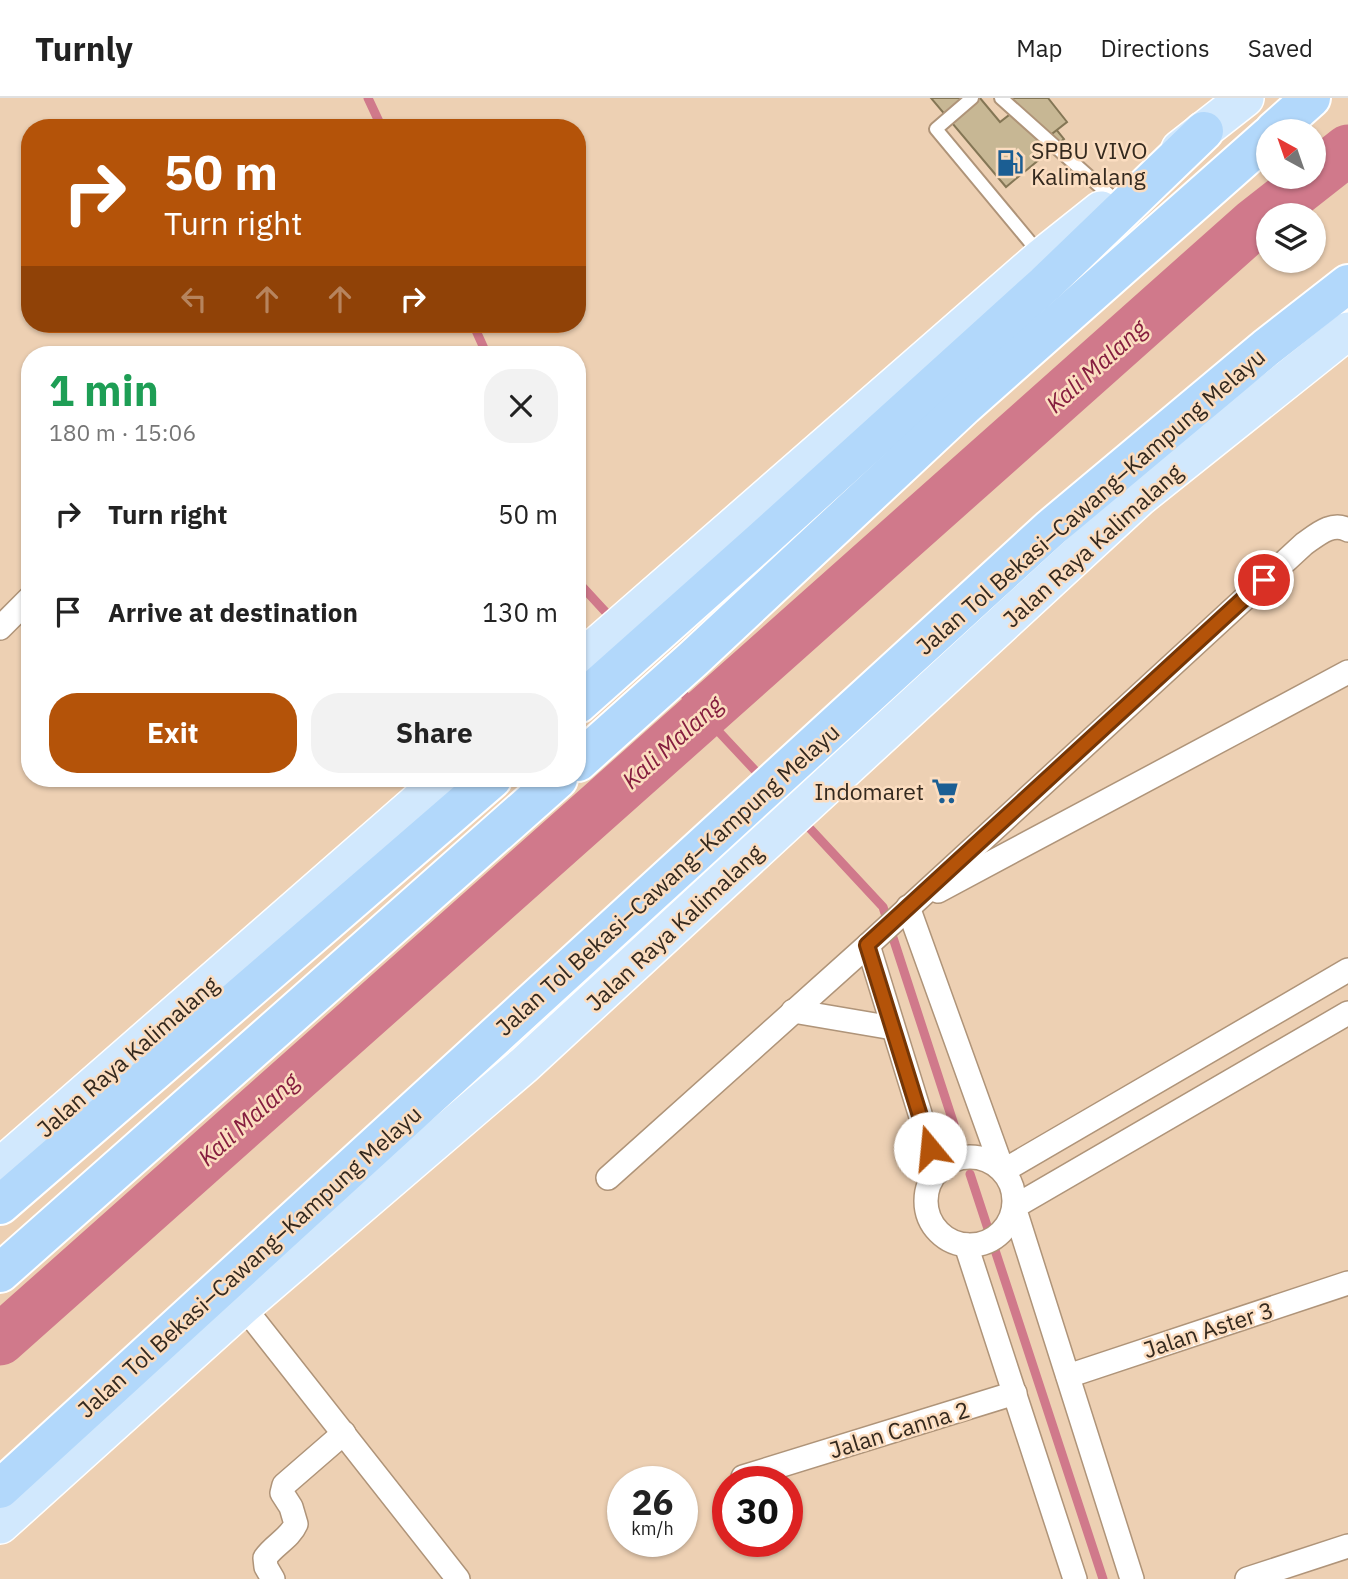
<!DOCTYPE html>
<meta charset="utf-8">
<style>
body{margin:0;font-family:"IBM Plex Sans",sans-serif;background:#f2f2f2;color:#222;height:100vh;display:flex;flex-direction:column;font-size:26px;white-space:nowrap}
*{box-sizing:border-box;margin:0}
p{font-size:23px;color:#767676}
.icon{flex:none;width:38px;height:38px;fill:none;stroke:currentColor;stroke-width:2;stroke-linecap:round;stroke-linejoin:round}
.map{position:relative;flex:1;overflow:hidden}
.panel{position:absolute;left:21px;top:248px;width:565px;height:441px;display:flex;flex-direction:column;background:#fff;border-radius:28px;box-shadow:0 2px 5px #0004}
.panel>*{flex:none}
.top-card{position:absolute;left:21px;top:21px;width:565px;height:214px;border-radius:28px;box-shadow:0 2px 5px #0004;background:#b45309;color:#fff;overflow:hidden}
.needle{width:46px;rotate:320deg}
.fabs{position:absolute;left:1256px;top:21px;display:grid;gap:14px}
.fabs a{display:grid;place-items:center;width:70px;height:70px;border-radius:50%;background:#fff;box-shadow:0 2px 5px #0004;font-size:35px}
.speed{position:absolute;left:607px;top:1368px;display:flex;gap:14px;font-size:35px;font-weight:700;text-align:center}
.speed>*{display:grid;place-content:center;width:91px;height:91px;border-radius:50%;background:#fff;box-shadow:0 2px 5px #0004;line-height:1}
.speed small{font-size:18px;font-weight:400}
.speed .limit{border:10px solid #d22;background:#fff;color:#111}
.pin{position:absolute;display:grid;place-items:center;width:60px;height:60px;color:#fff;margin:-30px;border:4px solid #fff;border-radius:50%;box-shadow:0 2px 7px #0007}
.me{position:absolute;width:77px;margin:-38px;rotate:343deg;stroke-linejoin:round;filter:drop-shadow(0 0 5px #0008)}
.turn{display:flex;align-items:center;gap:24px;height:147px;padding:0 28px;font-size:32px}
.turn .icon{width:91px;height:91px;stroke-width:2.5}
.turn b{display:block;font-size:49px;line-height:60px}
.lanes{display:flex;align-items:center;height:66px;padding:0 28px;background:#0003;justify-content:center;gap:35px;direction:ltr}
.lanes .off{opacity:.35}
.round{display:grid;place-items:center;flex:none;width:74px;height:74px;border-radius:28px;background:#f2f2f2}
.overview{display:flex;align-items:center;justify-content:space-between;height:119px;padding:0 28px}
h1{font-size:42px;font-weight:700;line-height:52px;color:#1e9e55}
.button{display:flex;gap:14px;margin-top:auto;padding:14px 28px}
.button a{flex:1;height:80px;border-radius:28px;background:#b45309;color:#fff;font-size:28px;font-weight:700;line-height:80px;text-align:center}
.button a+a{background:#f2f2f2;color:#222}
ul{padding:0;list-style:none}
li{display:flex;align-items:center;gap:21px;height:98px;padding:0 28px}
li div{flex:1}
li b{display:block;font-size:26px}
li em{font-style:normal}
header{display:flex;align-items:center;gap:42px;box-sizing:border-box;height:98px;padding:0 35px;background:#fff;border-bottom:2px solid #e0e0e0}
header strong{font-size:33px}
nav{display:flex;gap:38px;margin-inline-start:auto;font-size:24px}
.map>svg:first-child{display:block}
</style>
<header>
<strong>Turnly</strong>
<nav><a>Map</a><a>Directions</a><a>Saved</a></nav>
</header>
<div class="map">
<svg width="1348" height="1481" viewBox="0 0 1348 1481">
<rect width="100%" height="100%" fill="#edd0b3"/>
<g fill="none" stroke-linecap="round" stroke-linejoin="round">
<g stroke="#d0798b" stroke-width="9">
<path d="M368,0L382,30"/>
<path d="M473,226L487,257"/>
<path d="M578,484L613,522"/>
<path d="M676,588L764,682"/>
<path d="M803,723L883,809L960,1045"/>
<path d="M970,1076L1103,1481"/>
</g>
<path stroke="#d0798b" stroke-width="51" d="M0,1242L1254,126L1348,52"/>
</g>
<g fill="#c7b794" stroke="#847655" stroke-width="2">
<path d="M931,0H980L1000,24L1031,0L1064,41L1006,89Z"/>
<path d="M1011,0H1048L1067,24L1044,42Z"/>
</g>
<g fill="none" stroke-linecap="round" stroke-linejoin="round">
<defs>
<g id="lane">
<path d="M972,0L936,31L1040,156"/>
<path d="M1001,0L1114,101"/>
</g>
<g id="street">
<path d="M0,530L30,500"/>
<path d="M938,793L1348,574"/>
<path d="M908,809L1003,1073L1348,872"/>
<path d="M868,847L938,1074"/>
<path d="M793,913L893,930"/>
<circle cx="970" cy="1103" r="44"/>
<path d="M608,1080L868,847L1304,446C1317,437 1332,423 1348,432"/>
<path d="M966,1147L1075,1481"/>
<path d="M243,1208L458,1481"/>
<path d="M1068,1278L1348,1185"/>
<path d="M743,1379L1015,1295"/>
<path d="M273,1481L266,1469L265,1460C274,1447 290,1440 296,1426L291,1409L282,1395L284,1387L344,1335"/>
<path d="M1132,1481L1014,1109L1348,915"/>
<path d="M1247,1481L1348,1448"/>
</g>
<g id="primary">
<path d="M1180,51L1245,0"/>
<path d="M578,564L1042,159L1101,112"/>
<path d="M0,1069L444,681"/>
<path d="M0,1427L243,1208L524,967L1140,399L1348,233"/>
</g>
<g id="highway">
<path d="M1274,33L1311,0"/>
<path d="M578,606L760,444L1045,186L1204,33"/>
<path d="M578,664L693,561L964,308L1269,38"/>
<path d="M0,1107L492,681"/>
<path d="M0,1175L558,681"/>
<path d="M0,1391L1051,430L1266,250L1348,186"/>
</g>
</defs>
<use href="#lane" stroke="#af9479" stroke-width="16"/>
<use href="#street" stroke="#af9479" stroke-width="26"/>
<use href="#primary" stroke="#fff" stroke-width="40"/>
<use href="#highway" stroke="#fff" stroke-width="42"/>
<use href="#lane" stroke="#fff" stroke-width="12"/>
<use href="#street" stroke="#fff" stroke-width="23"/>
<use href="#primary" stroke="#d1e8fd" stroke-width="37"/>
<use href="#highway" stroke="#b2d8fb" stroke-width="38"/>
</g>
<g fill="none" stroke-linecap="round" stroke-linejoin="round">
<defs>
<path id="route" d="M930,1050L867,847L1264,482"/>
</defs>
<use href="#route" stroke="#753606" stroke-width="18"/>
<use href="#route" stroke="#b45309" stroke-width="12"/>
</g>
<defs>
<symbol id="fuel-bare" viewBox="-9 -9 18 18"><path d="M-5.5-6h7V0h2V4h1.3V-2.5L3-4.5l.8-.8L6-3V5H2.5V1h-1V6h-7ZM-4.2-4.7v3.2H.2V-4.7Z" fill="#1b5e93" stroke="#fbddc0" stroke-width="2.5" paint-order="stroke"/></symbol>
<symbol id="supermarket-bare" viewBox="-9 -9 18 18"><path d="M-6-5.5h2.5l.6 2H6L4.5 2H-2.5L-4.4-4H-6ZM-1.5 3.2a1.3 1.3 0 1 0 .1 0ZM3 3.2a1.3 1.3 0 1 0 .1 0Z" fill="#1b5e93" stroke="#fbddc0" stroke-width="2.5" paint-order="stroke"/></symbol>
</defs>
<g fill-rule="evenodd">
<use href="#fuel-bare" x="991" y="46" width="38" height="38"/>
<use href="#supermarket-bare" x="926" y="674" width="38" height="38"/>
</g>
<g text-anchor="middle" dominant-baseline="central" stroke-width="5" stroke-linejoin="round" paint-order="stroke">
<g font-size="23" fill="#34291e" stroke="#fbddc0" text-anchor="start">
<text x="1031" y="52">SPBU VIVO<tspan x="1031" dy="26">Kalimalang</tspan></text>
<text x="924" y="693" text-anchor="end">Indomaret</text>
</g>
<g font-size="23" fill="#34291e" stroke="#fbddc0">
<text transform="translate(1090 403) rotate(-41)">Jalan Tol Bekasi–Cawang–Kampung Melayu</text>
<text transform="translate(1092 447) rotate(-42)">Jalan Raya Kalimalang</text>
<text transform="translate(667 781) rotate(-42)">Jalan Tol Bekasi–Cawang–Kampung Melayu</text>
<text transform="translate(674 829) rotate(-43)">Jalan Raya Kalimalang</text>
<text transform="translate(127 958) rotate(-41)">Jalan Raya Kalimalang</text>
<text transform="translate(249 1163) rotate(-42)">Jalan Tol Bekasi–Cawang–Kampung Melayu</text>
<text transform="translate(1208 1231) rotate(-18)">Jalan Aster 3</text>
<text transform="translate(899 1331) rotate(-17)">Jalan Canna 2</text>
</g>
<g font-size="24" font-style="italic" fill="#851d3e" stroke="#fbddc0">
<text transform="translate(1096 268) rotate(-42)">Kali Malang</text>
<text transform="translate(672 644) rotate(-42)">Kali Malang</text>
<text transform="translate(248 1021) rotate(-42)">Kali Malang</text>
</g>
</g>
</svg>
<div class="fabs">
<a><svg class="needle" viewBox="-14 -14 28 28"><path d="M0-13l5 13h-10z" fill="#e53935"/><path d="M0 13l5-13h-10z" fill="#767676"/></svg></a>
<a><svg class="icon" aria-label="layers" viewBox="0 0 24 24"><path d="M12 4l9 5-9 5-9-5zM3 14l9 5 9-5"/></svg></a>
</div>
<div class="speed"><div>26<small>km/h</small></div><div class="limit">30</div></div>
<div class="pin" style="left:1264px;top:482px;background:#d93025"><svg class="icon" aria-label="arrive" viewBox="0 0 24 24"><path d="M6 21V4h12l-3 4 3 4H6"/></svg></div>
<svg class="me" style="left:930px;top:1050px" viewBox="-20 -20 40 40"><circle r="19" fill="#fff"/><path d="M0-13L10 11 0 6-10 11z" fill="#b45309"/></svg>
<div class="top-card">
<div class="turn"><svg class="icon" aria-label="right" viewBox="0 0 24 24"><path d="M7 20v-9h11M14 6l5 5-5 5"/></svg><div><b>50 m</b>Turn right</div></div>
<div class="lanes"><svg class="icon off" aria-label="left" viewBox="0 0 24 24"><path d="M17 20v-9H6M10 6l-5 5 5 5"/></svg><svg class="icon off" aria-label="ahead" viewBox="0 0 24 24"><path d="M12 20V5M6 11l6-6 6 6"/></svg><svg class="icon off" aria-label="ahead" viewBox="0 0 24 24"><path d="M12 20V5M6 11l6-6 6 6"/></svg><svg class="icon" aria-label="right" viewBox="0 0 24 24"><path d="M7 20v-9h11M14 6l5 5-5 5"/></svg></div>
</div>
<section class="panel">
<div class="overview"><div><h1>1 min</h1><p>180 m · 15:06</p></div><a class="round"><svg class="icon" aria-label="close" viewBox="0 0 24 24"><path d="M6 6l12 12M18 6L6 18"/></svg></a></div>
<ul>
<li><svg class="icon" aria-label="right" viewBox="0 0 24 24"><path d="M7 20v-9h11M14 6l5 5-5 5"/></svg><div><b>Turn right</b></div><em>50 m</em></li>
<li><svg class="icon" aria-label="arrive" viewBox="0 0 24 24"><path d="M6 21V4h12l-3 4 3 4H6"/></svg><div><b>Arrive at destination</b></div><em>130 m</em></li>
</ul>
<div class="button"><a>Exit</a><a>Share</a></div>
</section>
</div>
